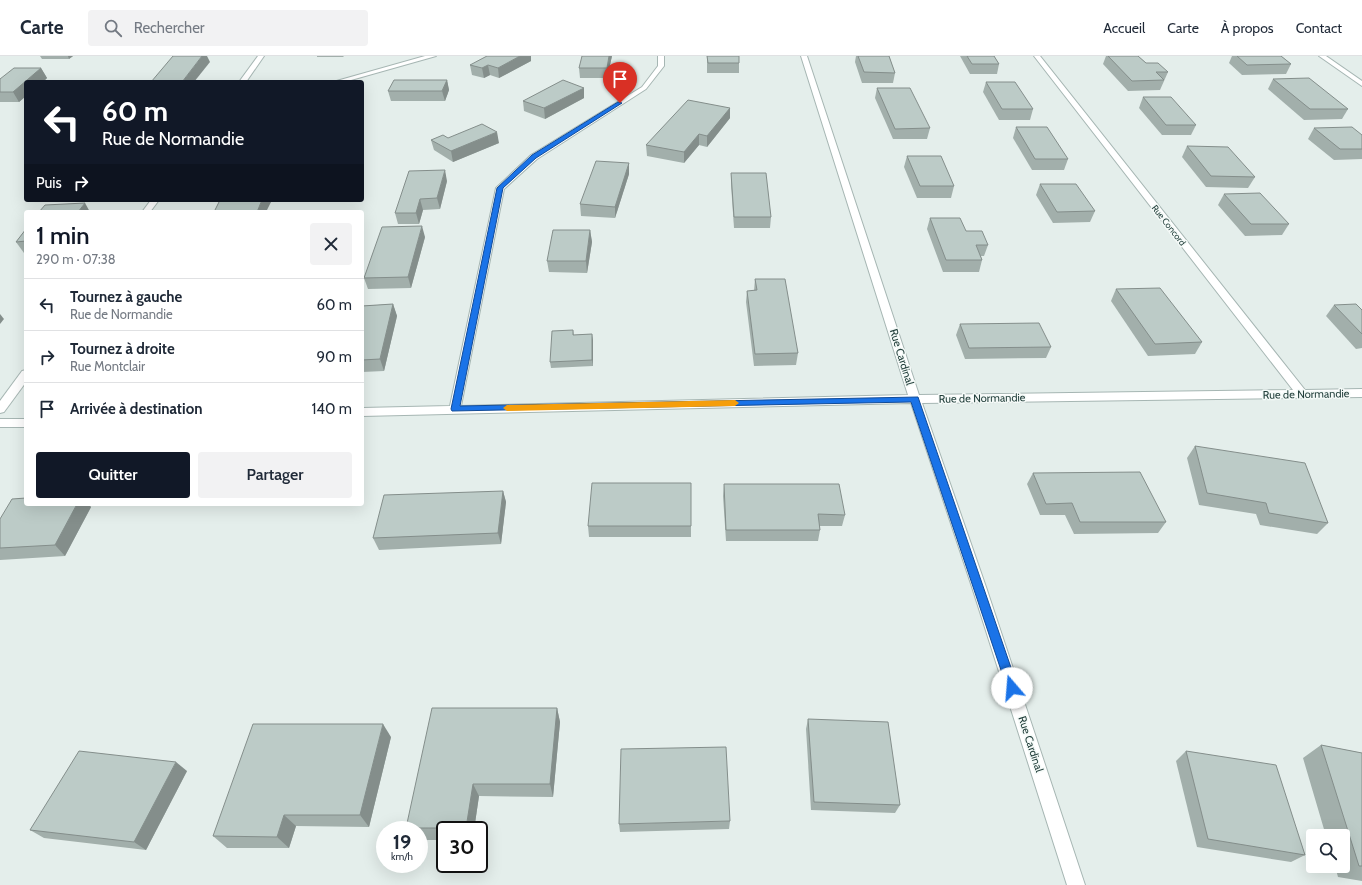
<!DOCTYPE html>
<html lang="fr">
<meta charset="utf-8">
<style>
body{margin:0;font-family:Cabin,sans-serif;background:#f2f2f3;color:#1f2937;height:100vh;display:flex;flex-direction:column;font-size:15px;white-space:nowrap}
*{box-sizing:border-box;margin:0}
p{font-size:13px;color:#747a83}
.icon{flex:none;width:22px;height:22px;fill:none;stroke:currentColor;stroke-width:2;stroke-linecap:round;stroke-linejoin:round}
.map{position:relative;flex:1;overflow:hidden}
.drawer{position:absolute;left:24px;top:154px;width:340px;height:296px;display:flex;flex-direction:column;background:#fff;border-radius:4px;box-shadow:0 4px 16px #0002}
.drawer>*{flex:none}
.guide{position:absolute;left:24px;top:24px;width:340px;height:122px;border-radius:4px;box-shadow:0 4px 16px #0002;background:#111827;color:#fff;overflow:hidden}
.controls{position:absolute;left:1306px;top:773px;display:grid;gap:8px}
.controls a{display:grid;place-items:center;width:44px;height:44px;border-radius:4px;background:#fff;box-shadow:0 4px 16px #0002;font-size:20px}
.speed{position:absolute;left:376px;top:765px;display:flex;gap:8px;font-size:20px;font-weight:700;text-align:center}
.speed>*{display:grid;place-content:center;width:52px;height:52px;border-radius:50%;background:#fff;box-shadow:0 4px 16px #0002;line-height:1}
.speed small{font-size:10px;font-weight:400}
.speed .limit{border:2px solid #111;border-radius:6px;background:#fff;color:#111}
.pin{position:absolute;display:grid;place-items:center;width:34px;height:34px;color:#fff;margin:-41px -17px;border-radius:50% 50% 50% 0;rotate:-45deg;box-shadow:0 0 4px #0007}
.pin .icon{rotate:45deg}
.me{position:absolute;width:44px;margin:-22px;rotate:342deg;stroke-linejoin:round;filter:drop-shadow(0 0 3px #0008)}
.turn{display:flex;align-items:center;gap:14px;height:84px;padding:0 12px;font-size:18px}
.turn .icon{width:52px;height:52px;stroke-width:2.5}
.turn b{display:block;font-size:28px;line-height:34px}
.then{display:flex;align-items:center;height:38px;padding:0 12px;background:#0003;gap:8px;font-size:15px}
.round{display:grid;place-items:center;flex:none;width:42px;height:42px;border-radius:4px;background:#f2f2f3}
.summary{display:flex;align-items:center;justify-content:space-between;height:68px;padding:0 12px}
h1{font-size:24px;font-weight:600;line-height:30px;color:#111827}
.button{display:flex;gap:8px;margin-top:auto;padding:8px 12px}
.button a{flex:1;height:46px;border-radius:4px;background:#111827;color:#fff;font-size:16px;font-weight:600;line-height:46px;text-align:center}
.button a+a{background:#f2f2f3;color:#1f2937}
ul{padding:0;list-style:none}
li{display:flex;align-items:center;gap:12px;height:52px;padding:0 12px;border-top:1px solid #e0e1e3}
li div{flex:1}
li b{display:block;font-size:15px}
li em{font-style:normal}
header{display:flex;align-items:center;gap:24px;box-sizing:border-box;height:56px;padding:0 20px;background:#fff;border-bottom:1px solid #e0e1e3}
header strong{font-size:19px}
nav{display:flex;gap:22px;margin-inline-start:auto;font-size:14px}
.search{width:280px;height:36px;background:#f2f2f3;display:flex;align-items:center;gap:10px;box-sizing:border-box;padding:0 14px;border-radius:4px;color:#747a83;font-size:15px}
.map>svg:first-child{display:block}
</style>
<header>
<strong>Carte</strong>
<div class="search"><svg class="icon" aria-label="search" viewBox="0 0 24 24"><circle cx="10" cy="10" r="6"/><path d="M15 15l6 6"/></svg>Rechercher</div>
<nav><a>Accueil</a><a>Carte</a><a>À propos</a><a>Contact</a></nav>
</header>
<div class="map">
<svg width="1362" height="829" viewBox="0 0 1362 829">
<rect width="100%" height="100%" fill="#e4eeeb"/>
<g fill="none" stroke-linecap="round" stroke-linejoin="round">
<defs>
<g id="minor">
<path d="M258,0H264L246,26H239Z"/>
<path d="M425,0H436L344,26H333Z"/>
<path d="M658,0H664V10L646,33L537,103L504,133L461,350L908,339L801,0H807L919,339L1293,334L1034,0H1040L1305,334L1362,333V341L922,347L986,531L1085,829H1067L972,531L911,347L362,360V352L450,350L496,132L531,99L642,31L658,10Z"/>
<path d="M1319,0H1326L1362,25V30Z"/>
<path d="M151,144H159L150,156H142Z"/>
<path d="M26,314V326L4,356L0,357V345L22,315Z"/>
<rect x="0" y="363" width="26" height="8"/>
</g>
</defs>
<use href="#minor" stroke="#a6b6b3" stroke-width="2"/>
<use href="#minor" fill="#fff" fill-rule="evenodd"/>
</g>
<g fill="#a2afab">
<path d="M40,0H73L69,3H42Z"/>
<path d="M317,0H344L343,1H317Z"/>
<path d="M612,0L607,22H580L579,12Z"/>
<rect x="707" y="0" width="32" height="17"/>
<path d="M856,0H889L895,17L893,27H862L855,6Z"/>
<path d="M960,0H994L999,8L997,18H970Z"/>
<path d="M1106,0H1138L1146,7L1168,16L1160,34L1128,35L1103,8Z"/>
<path d="M1232,0H1281L1291,8L1286,18L1242,19L1229,7Z"/>
<path d="M531,5L499,22L490,19L484,22L472,19L470,9Z"/>
<path d="M41,12L47,22L43,26H26V40L19,46H0V23Z"/>
<path d="M1273,23L1348,53L1342,63L1304,64L1268,33Z"/>
<path d="M447,24L449,34L445,45H391L388,35Z"/>
<path d="M986,26L1033,53L1030,64H999L983,36Z"/>
<path d="M584,32V42L545,63L524,55L523,45Z"/>
<path d="M877,32L930,72L927,83H893L875,42Z"/>
<path d="M1143,41L1196,69L1191,79H1162L1139,52Z"/>
<path d="M730,52V62L707,91L699,89L684,107L647,100L646,89Z"/>
<path d="M1016,71L1068,103L1064,114H1032L1013,82Z"/>
<path d="M1314,72L1362,79V103L1334,104L1308,83Z"/>
<path d="M448,82L499,87L453,106L434,94L431,84Z"/>
<path d="M1187,90L1255,121L1248,132L1206,131L1182,101Z"/>
<path d="M907,100L954,130L951,142H917L904,111Z"/>
<path d="M629,107V118L615,162L581,160L580,148Z"/>
<path d="M731,117L771,161L770,172H734L731,128Z"/>
<path d="M447,125L440,153L423,154L419,168H398L395,157Z"/>
<path d="M1040,128L1095,155L1090,166L1053,167L1036,139Z"/>
<path d="M1224,138L1289,168L1282,179L1245,180L1218,149Z"/>
<path d="M930,162L966,175L988,189L984,200H981L982,204L979,216H943L927,173Z"/>
<path d="M26,173V197H24L16,186Z"/>
<path d="M590,174L592,186L587,217L549,216L547,205Z"/>
<path d="M425,181L411,232L368,233L364,222Z"/>
<path d="M755,223L798,297L796,309L754,310L746,246L747,235H754Z"/>
<path d="M1116,233L1202,286L1195,298L1148,300L1111,245Z"/>
<path d="M393,248L397,260L384,315L362,316V250Z"/>
<path d="M1334,249L1362,254V292L1356,293L1326,260Z"/>
<path d="M960,268L1051,291L1046,302L965,303L956,279Z"/>
<path d="M573,274L574,279L592,278L593,310L551,312L550,306Z"/>
<path d="M1195,390L1328,467L1317,478L1260,469L1256,458L1199,449L1187,402Z"/>
<path d="M1033,417L1166,466L1158,477L1074,478L1065,459H1040L1027,428Z"/>
<path d="M691,427V481H589L588,470Z"/>
<path d="M724,428L845,459L842,470H820V474L818,485H726L723,440Z"/>
<path d="M503,435L506,446L501,488L379,494L373,482Z"/>
<path d="M91,451L65,500L0,504V463Z"/>
<path d="M557,652L560,666L553,741L479,740L474,774H445V784H419V774H408L406,772Z"/>
<path d="M808,663L900,749L895,757L811,754L806,673Z"/>
<path d="M391,681L369,771L296,770L289,792H227L213,780Z"/>
<path d="M1321,689L1362,697V825L1338,821L1335,810H1343V780H1326L1303,702Z"/>
<path d="M1186,695L1305,799L1291,806L1197,791L1176,705Z"/>
<path d="M187,715L146,794L44,782L30,774Z"/>
<path d="M730,765L729,773L620,776L619,768Z"/>
</g>
<g fill="#848e8b">
<path d="M68,0H73L69,3Z"/>
<path d="M202,0H207L210,6L194,26H182Z"/>
<path d="M520,0H531V5L499,22L498,12Z"/>
<path d="M609,0H612L607,22V12Z"/>
<path d="M488,9L490,19L484,22L482,12Z"/>
<path d="M41,12L47,22L43,26H26V40L19,46L13,36Z"/>
<path d="M447,24L449,34L445,45L442,35Z"/>
<path d="M584,32V42L545,63L544,52Z"/>
<path d="M730,52V62L707,91V80Z"/>
<path d="M497,76L499,87L453,106L451,95Z"/>
<path d="M699,78V89L684,107V96Z"/>
<path d="M629,107V118L615,162V151Z"/>
<path d="M445,114L447,125L440,153L437,142Z"/>
<path d="M420,143L423,154L419,168L416,157Z"/>
<path d="M262,144H272L266,156H257Z"/>
<path d="M85,147L90,156H78Z"/>
<path d="M422,170L425,181L411,232L408,221Z"/>
<path d="M590,174L592,186L587,217L586,205Z"/>
<path d="M393,248L397,260L384,315L380,303Z"/>
<path d="M0,258L4,263L0,268Z"/>
<path d="M592,278L593,284V310L592,304Z"/>
<path d="M503,435L506,446L501,488L498,477Z"/>
<path d="M77,448H89L91,451L65,500L55,489Z"/>
<path d="M557,652L560,666L553,741L550,728Z"/>
<path d="M383,668L391,681L369,771L360,759Z"/>
<path d="M176,706L187,715L146,794L134,786Z"/>
<path d="M473,728L479,740L474,774H467L466,772Z"/>
<path d="M284,759L296,770L289,792L277,781Z"/>
</g>
<g fill="#bccbc7" stroke="#848e8b">
<path d="M173,0H202L182,26H151Z"/>
<path d="M487,0H520L498,12L488,9L482,12L470,9Z"/>
<path d="M582,0H609L607,12H579Z"/>
<path d="M707,0H739V7H708Z"/>
<path d="M858,0H889L895,17L864,16Z"/>
<path d="M967,0H994L999,8H972Z"/>
<path d="M1108,0H1138L1146,7H1158L1168,16H1156L1164,24L1132,25Z"/>
<path d="M1237,0H1281L1291,8L1247,9Z"/>
<path d="M14,12H41L13,36H0V23Z"/>
<path d="M1309,22L1348,53H1310L1273,23Z"/>
<path d="M394,24H447L442,35H388Z"/>
<path d="M563,24L584,32L544,52L523,45Z"/>
<path d="M986,26H1015L1033,53H1002Z"/>
<path d="M877,32H910L930,72L895,73Z"/>
<path d="M1143,41H1171L1196,69H1166Z"/>
<path d="M688,44L730,52L707,80L699,78L684,96L646,89Z"/>
<path d="M482,68L497,76L451,95L431,84L443,79L448,82Z"/>
<path d="M1016,71H1047L1068,103H1035Z"/>
<path d="M1352,71L1362,79V93H1340L1314,72Z"/>
<path d="M1187,90L1228,91L1255,121L1211,120Z"/>
<path d="M907,100H941L954,130H920Z"/>
<path d="M596,105L629,107L615,151L580,148Z"/>
<path d="M445,114L437,142L420,143L416,157H395L409,115Z"/>
<path d="M731,117H766L771,161H734Z"/>
<path d="M1040,128H1076L1095,155L1057,156Z"/>
<path d="M1260,137L1289,168H1251L1224,138Z"/>
<path d="M220,144H262L257,156H214Z"/>
<path d="M85,147L78,156H39L45,149Z"/>
<path d="M930,162H960L966,175H982L988,189H976L982,204H946Z"/>
<path d="M422,170L408,221L364,222L382,171Z"/>
<path d="M26,173V185L16,186Z"/>
<path d="M553,174H590L586,205H547Z"/>
<path d="M755,223H785L798,297L755,298L747,235L757,234Z"/>
<path d="M1160,232L1202,286L1155,288L1116,233Z"/>
<path d="M393,248L380,303L362,304V250Z"/>
<path d="M1356,248L1362,254V278L1334,249Z"/>
<path d="M1039,267L1051,291L969,292L960,268Z"/>
<path d="M573,274V279L592,278V304L550,306L552,275Z"/>
<path d="M1195,390L1305,407L1328,467L1269,457L1266,447L1207,437Z"/>
<path d="M1140,416L1166,466H1080L1072,447L1046,448L1033,417Z"/>
<path d="M592,427H691V470H588Z"/>
<path d="M724,428H839L845,459L818,458L820,474H726Z"/>
<path d="M503,435L498,477L373,482L384,439Z"/>
<path d="M26,442V448H77L55,489L0,492V463L12,443Z"/>
<path d="M432,652H557L550,728H473L466,772H406Z"/>
<path d="M808,663L888,666L900,749L814,746Z"/>
<path d="M253,668H383L360,759H284L277,781L213,780Z"/>
<path d="M1321,689L1362,697V810H1359Z"/>
<path d="M726,691L730,765L619,768L621,693Z"/>
<path d="M79,695L176,706L134,786L30,774Z"/>
<path d="M1186,695L1276,709L1305,799L1208,783Z"/>
</g>
<path fill="#1a73e8" stroke="#114b97" d="M618,46L622,47L536,102L503,132L460,350L918,341L1018,632L1016,636L1012,637L1008,636L1007,632L911,346L452,355L451,353L497,132L532,99Z"/>
<path fill="#f59e0b" d="M735,344L739,347L735,350L507,355L503,352L507,349Z"/>
<g text-anchor="middle" dominant-baseline="central" stroke-width="3" stroke-linejoin="round" paint-order="stroke">
<g font-size="9" fill="#23403c" stroke="#f5faf8">
<text transform="translate(1169 169) rotate(52)">Rue Concord</text>
</g>
<g font-size="11" fill="#23403c" stroke="#f5faf8">
<text transform="translate(902 301) rotate(73)">Rue Cardinal</text>
<text transform="translate(1306 338) rotate(-1)">Rue de Normandie</text>
<text transform="translate(982 342) rotate(-1)">Rue de Normandie</text>
<text transform="translate(1031 688) rotate(72)">Rue Cardinal</text>
</g>
</g>
</svg>
<div class="controls">
<a><svg class="icon" aria-label="search" viewBox="0 0 24 24"><circle cx="10" cy="10" r="6"/><path d="M15 15l6 6"/></svg></a>
</div>
<div class="speed"><div>19<small>km/h</small></div><div class="limit">30</div></div>
<div class="pin" style="left:620px;top:47px;background:#d93025"><svg class="icon" aria-label="arrive" viewBox="0 0 24 24"><path d="M6 21V4h12l-3 4 3 4H6"/></svg></div>
<svg class="me" style="left:1012px;top:632px" viewBox="-20 -20 40 40"><circle r="19" fill="#fff"/><path d="M0-13L10 11 0 6-10 11z" fill="#1a73e8"/></svg>
<div class="guide">
<div class="turn"><svg class="icon" aria-label="left" viewBox="0 0 24 24"><path d="M17 20v-9H6M10 6l-5 5 5 5"/></svg><div><b>60 m</b>Rue de Normandie</div></div>
<div class="then">Puis<svg class="icon" aria-label="right" viewBox="0 0 24 24"><path d="M7 20v-9h11M14 6l5 5-5 5"/></svg></div>
</div>
<section class="drawer">
<div class="summary"><div><h1>1 min</h1><p>290 m · 07:38</p></div><a class="round"><svg class="icon" aria-label="close" viewBox="0 0 24 24"><path d="M6 6l12 12M18 6L6 18"/></svg></a></div>
<ul>
<li><svg class="icon" aria-label="left" viewBox="0 0 24 24"><path d="M17 20v-9H6M10 6l-5 5 5 5"/></svg><div><b>Tournez à gauche</b><p>Rue de Normandie</p></div><em>60 m</em></li>
<li><svg class="icon" aria-label="right" viewBox="0 0 24 24"><path d="M7 20v-9h11M14 6l5 5-5 5"/></svg><div><b>Tournez à droite</b><p>Rue Montclair</p></div><em>90 m</em></li>
<li><svg class="icon" aria-label="arrive" viewBox="0 0 24 24"><path d="M6 21V4h12l-3 4 3 4H6"/></svg><div><b>Arrivée à destination</b></div><em>140 m</em></li>
</ul>
<div class="button"><a>Quitter</a><a>Partager</a></div>
</section>
</div>
